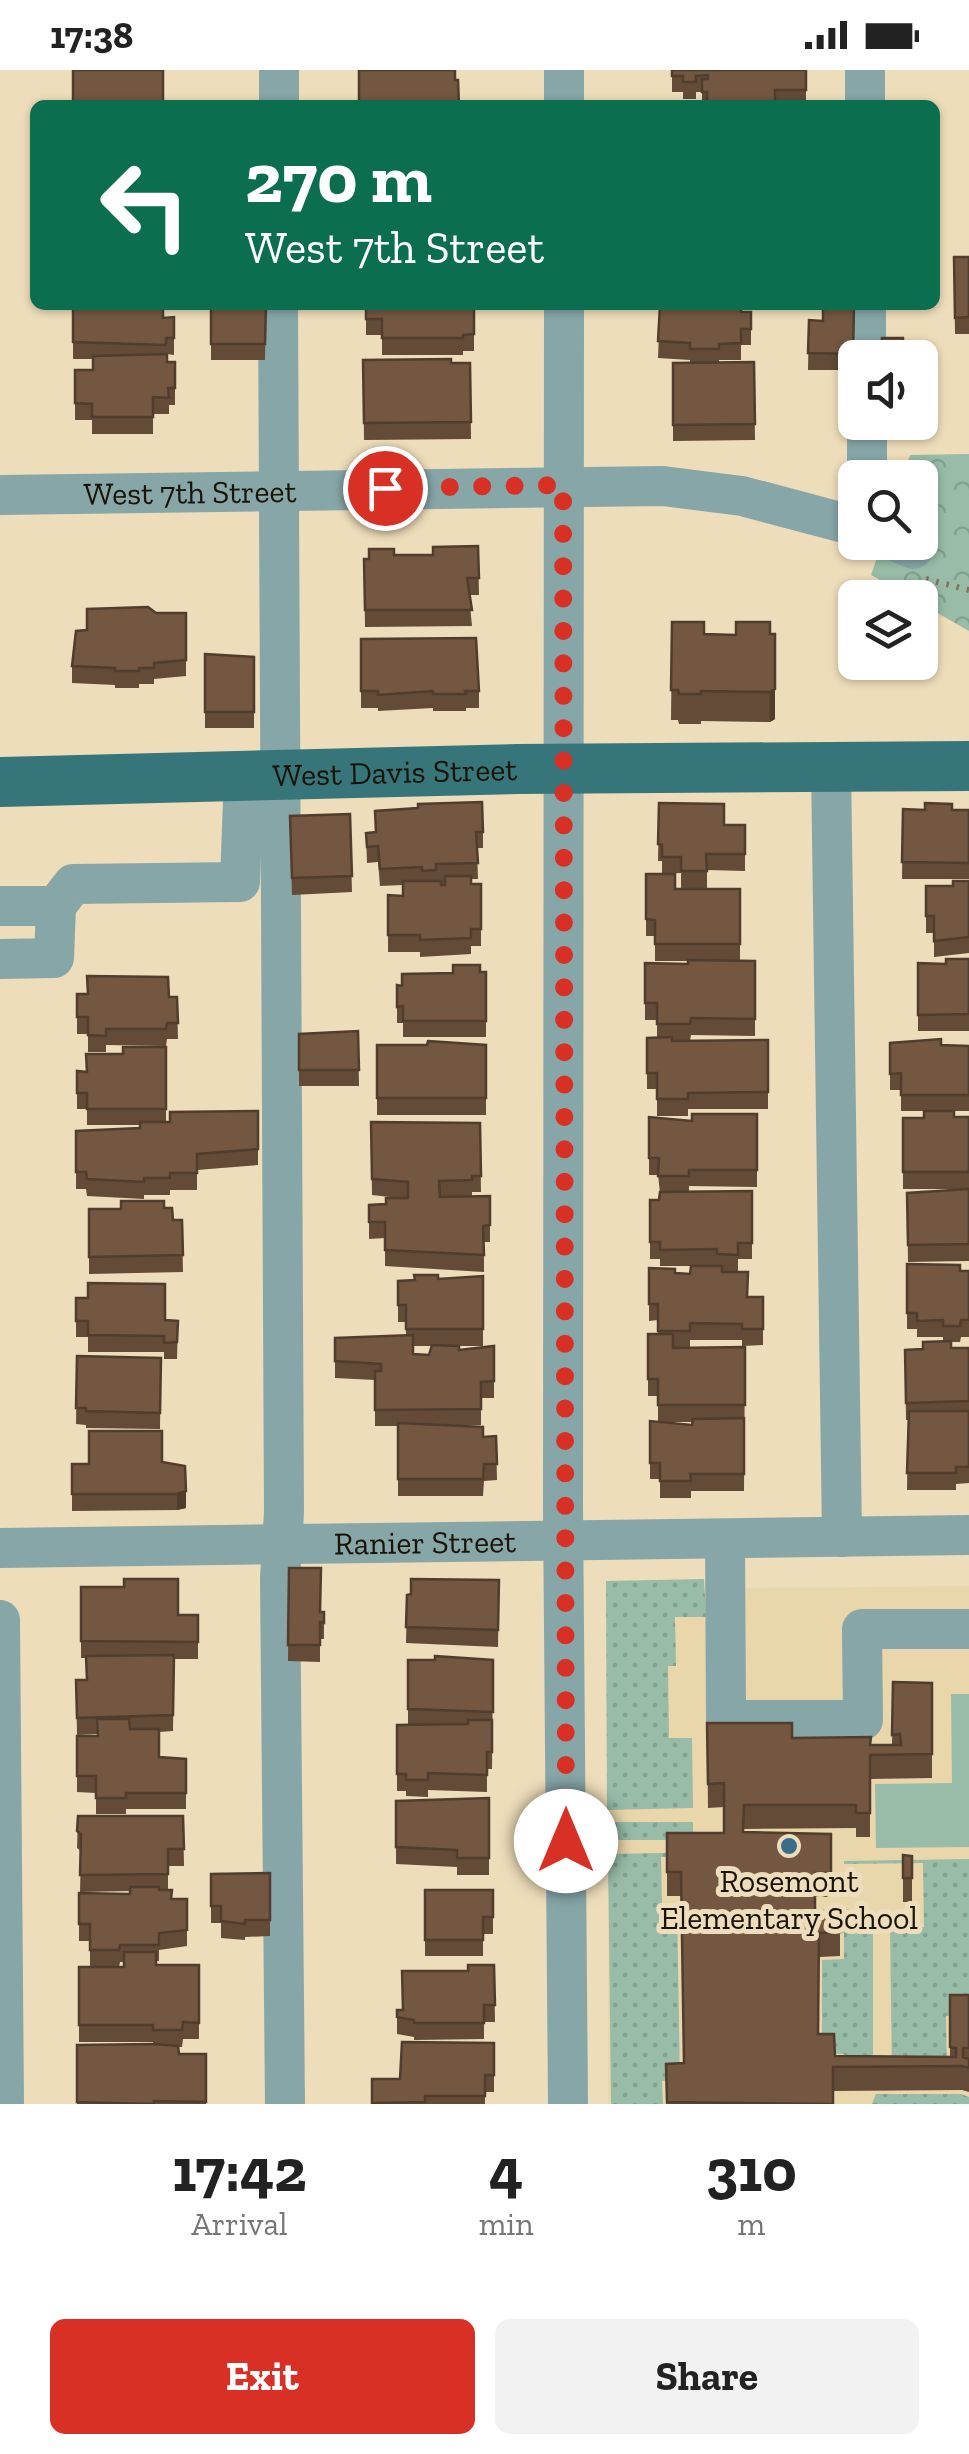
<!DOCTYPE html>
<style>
body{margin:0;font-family:"Zilla Slab",serif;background:#f2f2f2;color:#222;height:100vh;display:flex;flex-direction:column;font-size:38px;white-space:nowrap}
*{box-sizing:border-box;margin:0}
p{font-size:32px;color:#767676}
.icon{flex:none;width:55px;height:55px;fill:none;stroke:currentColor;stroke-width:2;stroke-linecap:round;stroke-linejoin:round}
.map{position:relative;height:2034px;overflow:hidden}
.sheet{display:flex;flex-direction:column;background:#fff;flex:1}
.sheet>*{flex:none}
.hud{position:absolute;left:30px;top:30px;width:910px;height:210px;border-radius:15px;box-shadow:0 2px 8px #0004;background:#0b6e4f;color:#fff;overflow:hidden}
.buttons{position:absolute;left:838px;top:270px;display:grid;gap:20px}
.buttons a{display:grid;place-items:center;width:100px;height:100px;border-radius:15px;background:#fff;box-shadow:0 2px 8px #0004;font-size:50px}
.pin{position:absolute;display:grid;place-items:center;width:85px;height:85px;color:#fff;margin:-42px;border:5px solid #fff;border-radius:50%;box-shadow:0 2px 10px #0007}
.me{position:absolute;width:110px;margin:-55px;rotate:0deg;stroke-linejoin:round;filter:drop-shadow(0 0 8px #0008)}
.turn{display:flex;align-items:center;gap:35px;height:210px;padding:0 50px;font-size:45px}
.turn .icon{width:130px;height:130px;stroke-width:2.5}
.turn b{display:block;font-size:70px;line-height:85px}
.eta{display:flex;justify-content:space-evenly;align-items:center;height:170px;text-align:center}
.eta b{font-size:60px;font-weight:700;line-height:70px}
.action{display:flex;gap:20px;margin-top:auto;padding:20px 50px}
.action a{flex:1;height:115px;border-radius:15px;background:#d93025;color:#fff;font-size:40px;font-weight:700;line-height:115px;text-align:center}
.action a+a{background:#f2f2f2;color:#222}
.status{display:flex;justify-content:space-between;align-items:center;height:70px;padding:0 50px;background:#fff;direction:ltr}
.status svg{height:28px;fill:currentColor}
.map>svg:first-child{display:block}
</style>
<div class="status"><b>17:38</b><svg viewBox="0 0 49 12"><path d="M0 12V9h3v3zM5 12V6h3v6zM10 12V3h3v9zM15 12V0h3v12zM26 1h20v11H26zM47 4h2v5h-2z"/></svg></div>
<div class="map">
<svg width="969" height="2034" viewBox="0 0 969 2034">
<defs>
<pattern id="grass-dots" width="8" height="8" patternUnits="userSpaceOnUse" patternTransform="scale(2.5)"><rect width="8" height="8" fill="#98bca8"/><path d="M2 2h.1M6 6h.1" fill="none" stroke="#82a18f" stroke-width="1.8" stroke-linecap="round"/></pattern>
<pattern id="park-crowns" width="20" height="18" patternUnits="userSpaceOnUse" patternTransform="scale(2.5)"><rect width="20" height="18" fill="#98bca8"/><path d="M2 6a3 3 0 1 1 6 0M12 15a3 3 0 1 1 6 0" fill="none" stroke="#82a18f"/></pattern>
</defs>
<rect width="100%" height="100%" fill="#eeddba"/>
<path fill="#ead6ab" d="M969,1516V2034H608L609,1519Z"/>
<g fill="url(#grass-dots)">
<path d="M704,1509L706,1547H675L676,1596H668L669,1668H692L693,1738L607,1740L606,1511Z"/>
<rect x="608" y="1752" width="85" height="18"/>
<path d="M719,1782V1785L661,1787L662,1833H677L680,2010L662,2011L663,2034H611L608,1784Z"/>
<path d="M969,1789V1945L946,1946L947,2005L892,2006L890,1858L924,1857L923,1793L844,1794V1791Z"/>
<path d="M823,1839H851V1861L873,1862V2001H844V1984L822,1983V1890L844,1889V1863L823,1862Z"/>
<path d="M876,2024H961L969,2027V2034H872Z"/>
</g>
<path fill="url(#park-crowns)" d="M969,384V561L920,533V528L911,527L871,505L882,473L920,472V408L903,407L910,385Z"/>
<path fill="#98bca8" d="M951,1624H969V1777L876,1778L875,1714L952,1713Z"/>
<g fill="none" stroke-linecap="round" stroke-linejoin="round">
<path stroke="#7f745d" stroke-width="6" stroke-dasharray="2.5 8" stroke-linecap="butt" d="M926,509L969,520"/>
<g stroke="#87a6a8" stroke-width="40">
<path d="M865,0V35"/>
<path d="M279,35V0"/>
<path d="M564,35V0"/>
<path d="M278,235L284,1442L280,1509L285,2034"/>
<path d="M564,235L563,1438L568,2034"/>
<path d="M866,235V288"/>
<path d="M867,352V408"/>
<path id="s1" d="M0,425L663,416L742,426L855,456"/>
<path d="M897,472L913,479"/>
<path d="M831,697L842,1467"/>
<path d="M0,836H56L73,814L240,812L244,703"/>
<path d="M0,889L54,888L56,836"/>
<path d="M725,1469L726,1650H863L862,1559H969"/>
<path id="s2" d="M0,1478L969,1465"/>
<path d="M0,1550L4,2034"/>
</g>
<path stroke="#36757a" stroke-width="50" id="s3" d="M0,712L517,699L969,696"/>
</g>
<g fill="#634b38" fill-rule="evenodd">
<path d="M672,0H806V35H702V22H696V29H683V22H672Z"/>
<path d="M954,187H969V264H955Z"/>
<path d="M73,235L157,238L163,248L174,247V285L167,284V292H175V335H169V344H153V364H92V350H75V300H93V289H73Z"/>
<path d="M211,235H266L265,290H211Z"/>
<path d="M366,235H474V281H463V285H382V265H366Z"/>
<path d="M660,235L751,242V275H741V290H719V293L754,292L755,370L673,371V293H690V290L658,288Z"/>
<path d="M854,235L853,300H808L809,250L823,251Z"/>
<path d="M363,290L470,293L471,369L364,370Z"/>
<path d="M478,476L479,525H469L472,556L365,557L364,489L394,485H433Z"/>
<path d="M156,543H186V606L154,609V614H139V618H115V615L72,613V596L87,560Z"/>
<path d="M672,552L704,564L736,565L770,552L775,649L770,652L701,651V654H679L678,650H671Z"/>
<path d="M361,569L479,621V638H466V641H433V638L378,641V638H361Z"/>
<path d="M205,584L254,587V658H205Z"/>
<path d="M659,733L724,755H745V801L707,800V818H681V803L662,804V791H658Z"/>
<path d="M903,739L969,740V809H902Z"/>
<path d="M350,744L352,822L292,825L290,746Z"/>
<path d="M483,762V778H477L478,809H471V814H481V876H471V884L420,887V882H388V825L403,826V815L380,816L378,792L367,793L366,763Z"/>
<path d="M646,804L675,819H740V890L755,891V966L691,965L690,971L768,970V1039H688V1046H657V1019H647V968H657V950H645V893L688,894V891H655V866H646Z"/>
<path d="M969,811V883L934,887V863H926V816H953Z"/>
<path d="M969,889V961H918V893L946,894Z"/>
<path d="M480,902H486V967H403V953H397V915L402,916L453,903Z"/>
<path d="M77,924L177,927L178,969H167L166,976L106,975V982H88V964H77Z"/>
<path d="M358,961L359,1016H299V964Z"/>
<path d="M890,973L969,976V1041H954V1047H969V1119H903V1048H924V1041H901V1020H890Z"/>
<rect x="377" y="975" width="109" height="70"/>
<path d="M166,977V1052L258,1041V1095L197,1100V1120H170V1125H144V1129L87,1126L86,1119H76V1061L140,1058V1055H87V1039H77V1001L86,1002L123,984Z"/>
<path d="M757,1044V1117L689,1116V1122L752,1121V1189H738V1201H722L748,1227H763V1275L742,1276V1270H690V1277H745L744,1421H691V1428H660V1409H650V1351L658,1352V1326H648V1264H658V1250L649,1251V1198L690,1204L691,1196H660V1189H650V1130H659L660,1123L658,1105H649V1047L692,1051ZM658,1352H693L692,1355Z"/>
<path d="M371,1052L480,1053L481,1122H472V1127L490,1126V1172H484V1202L385,1196V1168L369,1169V1135L386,1134L399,1128L372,1125Z"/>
<path d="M969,1119V1191L908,1192L907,1123Z"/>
<path d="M164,1138L173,1150H182L183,1202L89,1204V1139Z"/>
<path d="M907,1194L969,1201V1267H961L960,1272H951V1278H969V1413L956,1414V1420H907L908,1350H906L905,1280L923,1279L943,1271V1267H917V1259H907Z"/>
<path d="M483,1206V1276H459V1280L494,1276V1328H481V1355L461,1356L483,1367L496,1366L497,1410L484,1411L483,1426H398V1356H375V1310L335,1308V1268L406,1266V1252H398V1211ZM413,1276H432L429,1285L413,1284Z"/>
<path d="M76,1228L165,1250L178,1251L177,1289H164V1282H88V1267H76Z"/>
<path d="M77,1286L161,1288L160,1359L86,1358V1355L76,1354Z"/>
<path d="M162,1392L186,1438L177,1440L72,1441V1394Z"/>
<path d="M289,1498L320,1542H324V1569H320V1592L288,1591Z"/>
<path d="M499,1510L498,1577L406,1573L407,1525Z"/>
<path d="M81,1517L178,1545H198V1589H174L173,1661L159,1662V1687L186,1689V1739H126V1744H96V1723L77,1722V1666H97L98,1664L77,1665L76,1610H87L86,1588H81Z"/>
<path d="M408,1590H493L492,1699H487V1722L428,1720V1727L406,1726V1721H397V1655H408Z"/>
<path d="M893,1612L932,1613V1708L870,1709V1767H856V1758L744,1759V1762L831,1764V1827H815V1843H840V1886L819,1887L818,1964L835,1986L950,1987V1925H969V2022L962,2020L833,2021V2034H666V1994L684,1993L681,1826H667V1763H724V1737L708,1738L707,1653L792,1668L871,1675H892Z"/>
<path d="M489,1728V1805H457V1797L396,1794V1731Z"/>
<path d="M78,1746H183L184,1796H168V1820L171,1829H187V1876L159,1880V1891H156V1895H199V1969H183L182,1977H178L179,1984H206V2034H77V1975L153,1974V1972H79V1897H124V1892H120L119,1897H90V1871H79V1823L130,1824V1821L80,1822L81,1781L77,1778Z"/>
<path d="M903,1785L912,1786V1832H903Z"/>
<path d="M270,1803V1866L245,1867V1870L221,1868V1853H211V1804Z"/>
<path d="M425,1820H493V1864H483V1886H425Z"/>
<path d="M494,1895L495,1952H484V1969L414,1970V1967L397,1964V1940H403L468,1901Z"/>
<path d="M494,1973V2022H485V2034H372V2009H400Z"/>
</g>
<g fill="#503d2e">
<path d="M775,564V649L770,652V622Z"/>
<path d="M186,1421V1438L177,1440V1424Z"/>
</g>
<g fill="#735741" stroke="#503d2e" stroke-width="2.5">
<path d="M73,0H163V33L152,32V35H73Z"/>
<path d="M359,0H455V10H458L459,35H359Z"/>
<path d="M672,0H806V20H775V34L707,32V22H702V9H708V5L696,6V12H683V6H672Z"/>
<path d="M954,187H969V247L955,248Z"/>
<path d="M73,235H157V238H163V248L174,247V268H166V275L73,272Z"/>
<path d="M211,235H266L265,274H211Z"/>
<path d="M366,235H474V264L463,265V268H382V249H366Z"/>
<path d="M660,235H741V242H751V259H741V273L719,274V279H690V273L658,271Z"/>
<path d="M823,235H854L853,284L808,283L809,250L823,251Z"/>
<path d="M882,268H903V288H883Z"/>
<path d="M167,284V292H175V318H168L169,328L153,327V347H92V334L75,333V300H93V286Z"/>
<path d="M451,289V293H470L471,352L364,353L363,290Z"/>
<path d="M754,292L755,354L673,355V293Z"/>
<path d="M478,476L479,508H467L472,540H365L364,489H369V479H394V485H433V477Z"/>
<path d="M148,537L156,543H186V590L154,593V598H139V601H115V598L72,596L76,561L87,560V539Z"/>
<path d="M672,552H704V564L736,565V552H770V564H775V619L770,622L701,621V624H679L678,620H671Z"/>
<path d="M476,568L479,621H465L466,624H433V621L378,625V621H361V569Z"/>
<path d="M205,584L254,587V642H205Z"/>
<path d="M482,732L483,762H476L478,793L436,794V800L422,801V797L380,799L378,776L367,777L366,763L376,762L375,741L418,738V734Z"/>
<path d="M659,733L724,734V755H745V784H706L707,801H681V787H662V775L658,774Z"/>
<path d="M925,733L952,734V740H969V793L902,792L903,739L925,740Z"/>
<path d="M350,744L352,806L292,808L290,746Z"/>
<path d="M646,804H675V819H740V874H655V850L646,849Z"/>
<path d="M445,806H471V814H481V859H471V868L420,870V865H388V825L403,826V811H441V815H445Z"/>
<path d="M953,811H969V867L934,871V846H926V816H953Z"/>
<path d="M946,889H969V944L918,945V893L946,894Z"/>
<path d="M688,890L755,891V949L691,948L690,954H657V933H645V893L688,894Z"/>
<path d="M453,895H480V902H486V951H403V936L397,937V915L402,916V904L453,903Z"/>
<path d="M87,906L168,907L169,927H177L178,953H167L166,959H106V966L88,965V947H77V924H88Z"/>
<path d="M358,961L359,1000H299V964Z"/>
<path d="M672,967V971L768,970V1022L688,1023V1029H657V1003H647V968Z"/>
<path d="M941,969V975L969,976V1025H901V1003L890,1004V973Z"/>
<path d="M428,971L486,975V1028H377V975H427Z"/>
<path d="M123,977H166V1039H87V1023H77V1001L87,1002L86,984H123Z"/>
<path d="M258,1041V1079L197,1084V1103H170V1108H144V1112L87,1109L86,1102H76V1061L140,1058V1052H170V1042Z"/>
<path d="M924,1041H954V1047H969V1102H903V1048H924Z"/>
<path d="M692,1044H757V1100H689V1106H658L659,1088H649V1047L692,1051Z"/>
<path d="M371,1052L480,1053L481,1106H472V1110L439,1111L440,1127L490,1126V1155L483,1156L484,1185L385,1180V1152H369V1135L386,1134V1128H408V1112L372,1109Z"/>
<path d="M969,1119V1174L908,1175L907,1123Z"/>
<path d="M752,1121V1173H738V1185L717,1184V1179L660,1180V1172H650V1130H659L660,1122Z"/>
<path d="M121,1131H164V1138H172L173,1150H182L183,1185L89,1187V1139H121Z"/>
<path d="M907,1194L960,1195V1201H969V1250H961L960,1256H943V1250L917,1251V1243H907Z"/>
<path d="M691,1196H722V1202H748L747,1227H763V1259H742V1254L690,1253V1261H658V1234H649V1198L675,1199V1203L690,1204Z"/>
<path d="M414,1205H438V1209L483,1206V1259H406V1235H398V1211L415,1210Z"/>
<path d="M88,1213L165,1214V1250L178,1251L177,1272L164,1273V1266L88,1265V1251H76V1228H88Z"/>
<path d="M648,1264H673V1278L745,1277V1335H658V1309H648Z"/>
<path d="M413,1265V1284L429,1285L432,1275L459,1276V1280L494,1276V1311L481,1312V1339L375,1340V1301H381V1294L335,1291V1268Z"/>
<path d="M951,1271V1278H969V1331L906,1333L905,1280L923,1279V1272Z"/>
<path d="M77,1286L161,1288L160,1343L86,1341V1338H76Z"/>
<path d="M909,1341H969V1397H956V1403H907Z"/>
<path d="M744,1348V1404H690L691,1411H660V1393H650V1351L692,1355L693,1349Z"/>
<path d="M398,1353L483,1357V1367L496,1366L497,1394H484L483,1409H398Z"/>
<path d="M89,1361H162V1392L185,1396L186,1421L177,1424H72V1394H89Z"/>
<path d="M289,1498H321L320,1542H324V1553L320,1552V1575H288Z"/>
<path d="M124,1509H178V1545H198V1572L81,1571V1517H124Z"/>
<path d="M411,1509L499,1510L498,1560L406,1557L407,1525L411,1524Z"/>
<path d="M174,1585L173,1645L77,1648L76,1610H87L86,1586Z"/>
<path d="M435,1586L493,1590V1642L408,1639V1590H435Z"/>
<path d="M893,1612L932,1613V1684L870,1685V1743H856V1735H744L743,1762L831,1764V1803H815V1843H840V1862L819,1863L818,1964H834L835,1986L956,1987V1978L950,1977V1925H969V1978H963V1987L969,1989V1998L962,1996L833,1997V2034L667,2032L666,1994L684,1993L681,1802H667V1763H724V1713L708,1714L707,1653H792V1668L871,1667L870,1675H901L900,1664L892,1665Z"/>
<path d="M97,1649H129L130,1659H159V1687L186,1689V1723H126V1728H96V1706H77V1666H98Z"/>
<path d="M468,1650H492V1682H487V1705L428,1703V1710H406V1704H397V1655L468,1654Z"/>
<path d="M489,1728V1788H457V1780L396,1777V1731Z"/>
<path d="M78,1746H183L184,1779H168V1804L80,1805L81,1764L77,1761Z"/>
<path d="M903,1785L912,1786V1808H903Z"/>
<path d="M270,1803V1850H245V1854L221,1851V1836H211V1804Z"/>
<path d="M130,1817H159V1820H172L171,1829H187V1860L159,1863V1875H120L119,1880H90V1854H79V1823L130,1824Z"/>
<path d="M425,1820H493V1847H483V1870H425Z"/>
<path d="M124,1882H156V1895H199V1953L183,1952L182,1960H153V1955H79V1897H124Z"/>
<path d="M468,1895H494L495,1935H484V1953H414V1950L397,1947V1940H403L402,1901H468Z"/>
<path d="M402,1972L494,1973V2005H485V2026H425V2032L372,2033V2009H400Z"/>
<path d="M153,1974L178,1976L179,1984H206V2032L154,2031V2034L77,2032V1975Z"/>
</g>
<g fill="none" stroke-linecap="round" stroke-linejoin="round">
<path stroke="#d93025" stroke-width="18" stroke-dasharray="0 32.4" d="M385,418L563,415L566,1771"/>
</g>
<circle fill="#396d8a" stroke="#eeddba" stroke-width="4" cx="789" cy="1776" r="10"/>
<g text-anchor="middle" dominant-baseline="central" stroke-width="10" stroke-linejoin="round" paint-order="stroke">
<g font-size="32" fill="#1a1408" stroke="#eeddba">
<text stroke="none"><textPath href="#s1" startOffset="190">West 7th Street</textPath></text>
<text stroke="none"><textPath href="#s3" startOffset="395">West Davis Street</textPath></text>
<text stroke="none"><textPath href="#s2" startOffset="425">Ranier Street</textPath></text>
</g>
<g font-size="32" fill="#1a1408" stroke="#eeddba">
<text x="789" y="1811">Rosemont<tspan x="789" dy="37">Elementary School</tspan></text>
</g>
</g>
</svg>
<div class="buttons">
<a><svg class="icon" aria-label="sound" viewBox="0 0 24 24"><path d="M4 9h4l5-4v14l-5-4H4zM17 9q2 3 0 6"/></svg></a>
<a><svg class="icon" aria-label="search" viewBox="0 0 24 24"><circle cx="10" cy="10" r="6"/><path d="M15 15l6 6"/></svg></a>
<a><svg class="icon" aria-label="layers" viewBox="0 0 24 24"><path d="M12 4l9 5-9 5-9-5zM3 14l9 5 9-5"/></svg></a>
</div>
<div class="pin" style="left:385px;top:418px;background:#d93025"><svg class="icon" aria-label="arrive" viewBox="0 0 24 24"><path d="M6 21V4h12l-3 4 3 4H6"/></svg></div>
<svg class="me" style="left:566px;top:1771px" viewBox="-20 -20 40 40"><circle r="19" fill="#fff"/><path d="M0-13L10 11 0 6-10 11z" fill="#d93025"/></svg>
<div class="hud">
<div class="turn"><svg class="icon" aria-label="left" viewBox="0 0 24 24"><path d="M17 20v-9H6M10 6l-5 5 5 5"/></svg><div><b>270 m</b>West 7th Street</div></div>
</div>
</div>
<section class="sheet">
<div class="eta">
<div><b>17:42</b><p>Arrival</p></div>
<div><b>4</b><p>min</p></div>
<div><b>310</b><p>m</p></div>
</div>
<div class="action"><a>Exit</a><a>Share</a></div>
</section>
